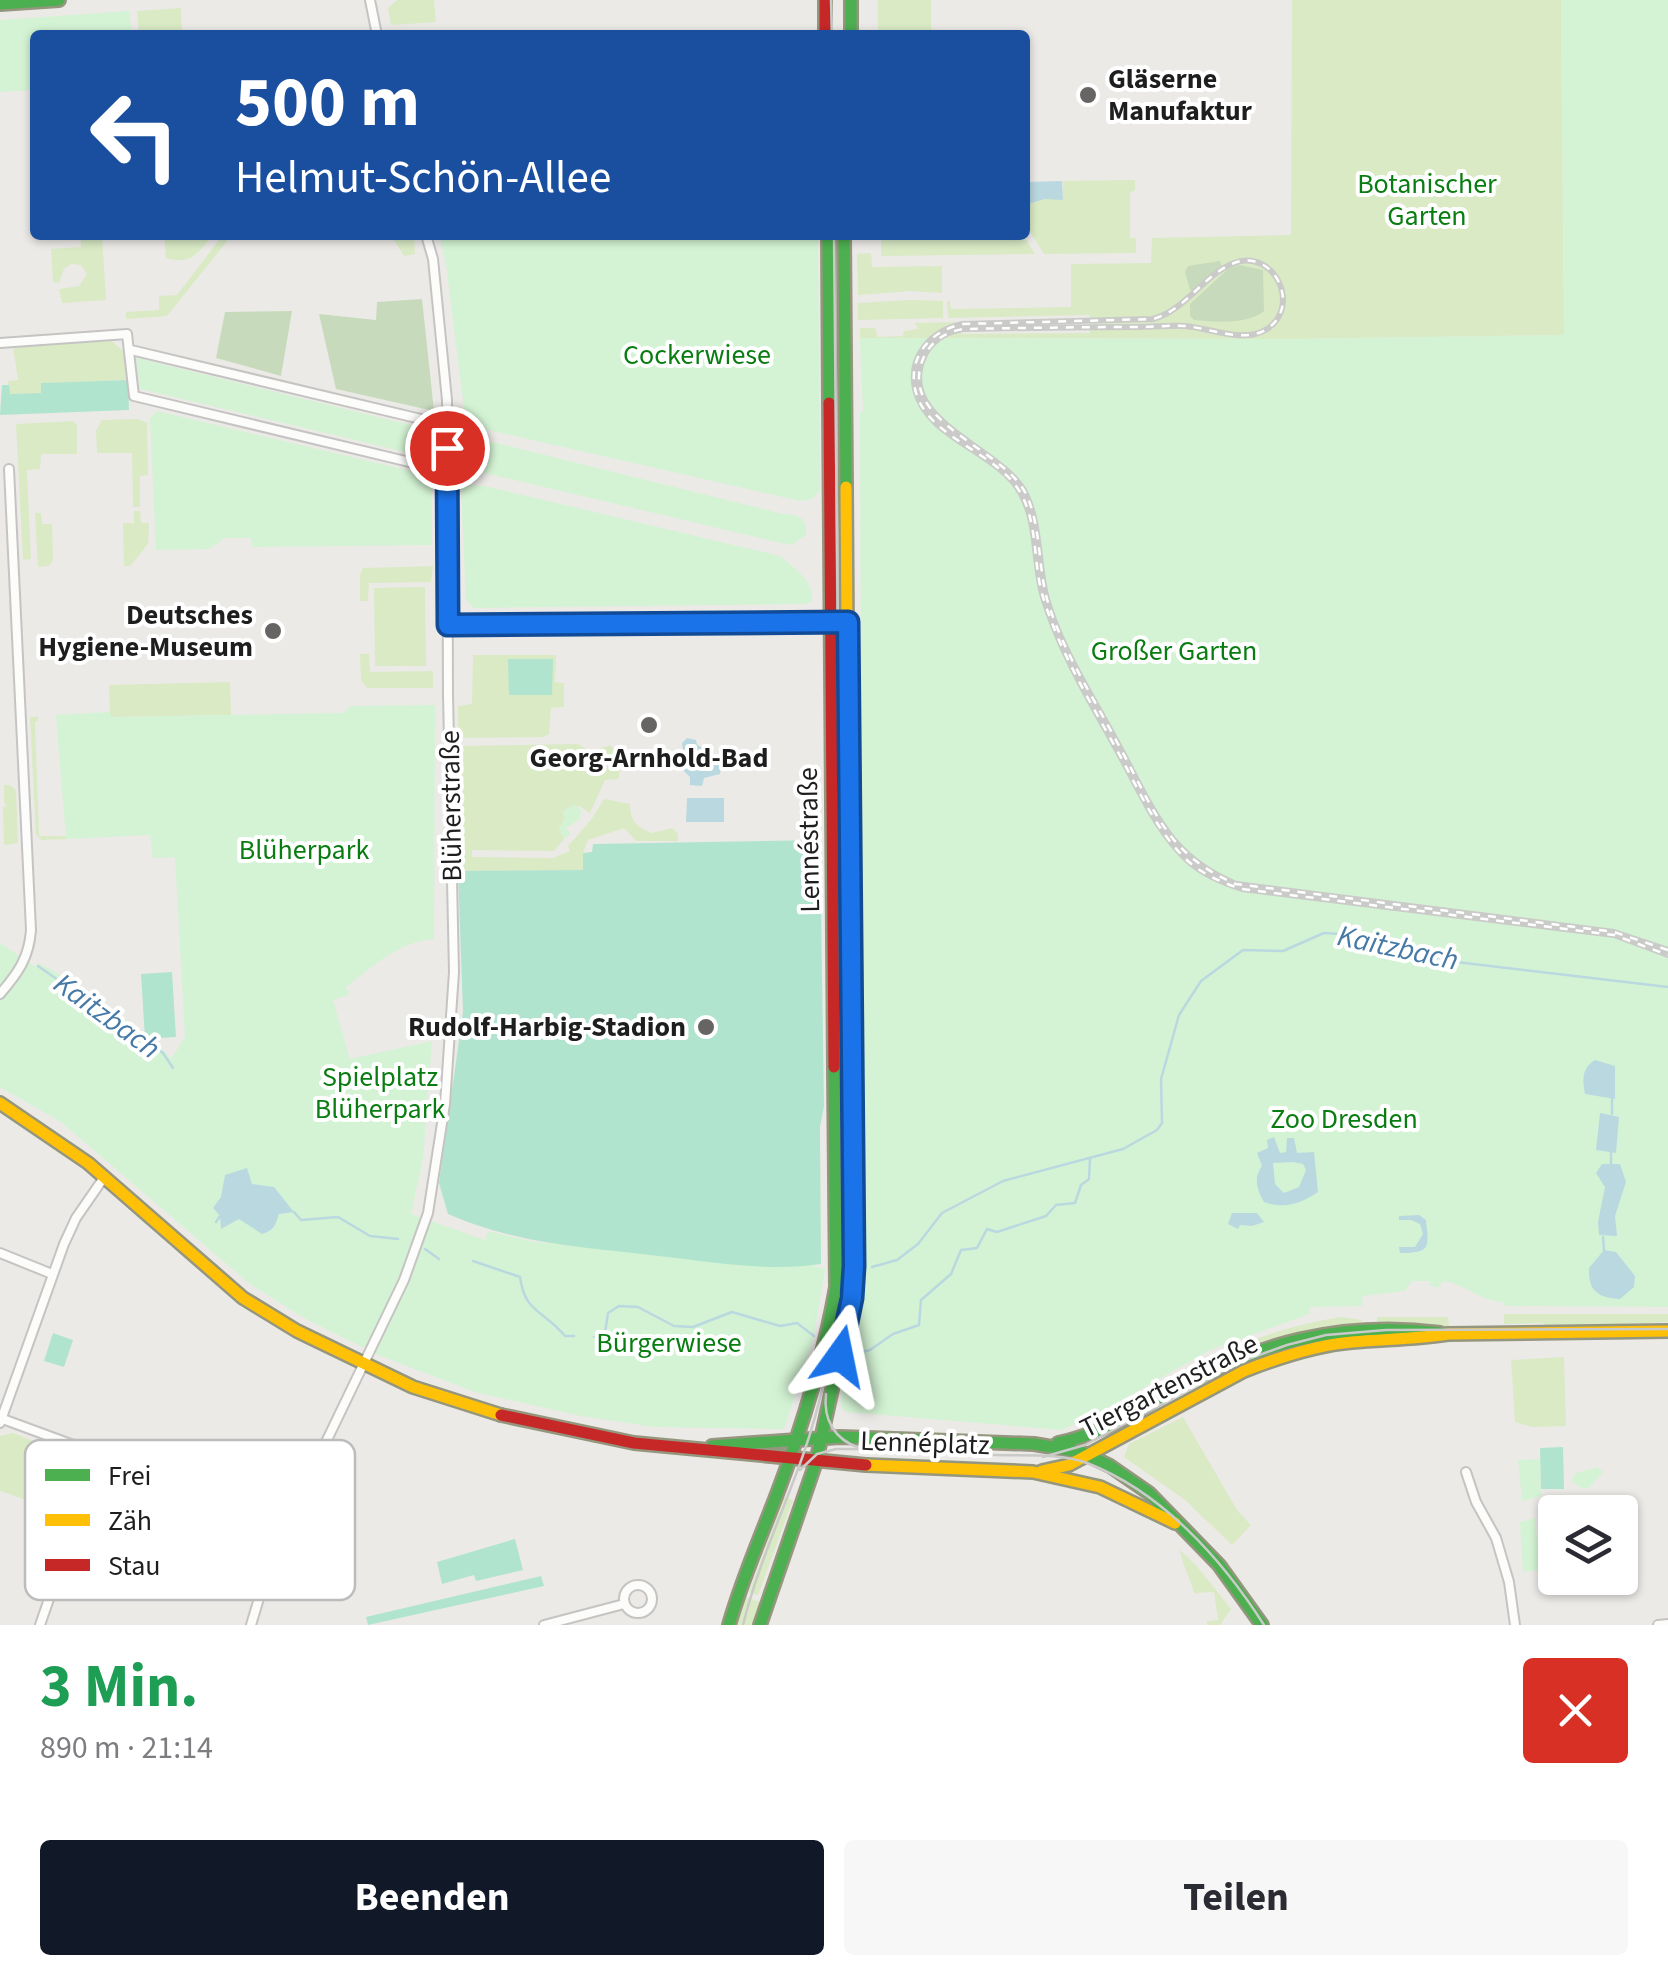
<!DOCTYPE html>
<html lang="de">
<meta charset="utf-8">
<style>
body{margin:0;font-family:"Source Sans 3",sans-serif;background:#f7f7f7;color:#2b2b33;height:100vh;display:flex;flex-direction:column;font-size:38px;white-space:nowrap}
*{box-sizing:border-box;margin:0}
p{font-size:32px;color:#7c7c81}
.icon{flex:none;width:55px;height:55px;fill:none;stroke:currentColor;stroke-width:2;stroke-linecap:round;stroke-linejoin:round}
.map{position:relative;height:1625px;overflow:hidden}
.drawer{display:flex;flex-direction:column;background:#fff;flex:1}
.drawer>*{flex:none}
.banner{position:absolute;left:30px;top:30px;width:1000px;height:210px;border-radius:10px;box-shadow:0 2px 8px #0004;background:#1a4fa0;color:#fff;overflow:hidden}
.controls{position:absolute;left:1538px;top:1495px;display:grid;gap:20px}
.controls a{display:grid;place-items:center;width:100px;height:100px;border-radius:10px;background:#fff;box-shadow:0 2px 8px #0004;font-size:50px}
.pin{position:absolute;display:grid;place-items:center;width:85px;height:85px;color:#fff;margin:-42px;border:5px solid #fff;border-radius:50%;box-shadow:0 2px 10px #0007}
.me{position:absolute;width:110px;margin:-55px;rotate:12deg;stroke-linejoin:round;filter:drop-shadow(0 0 8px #0008)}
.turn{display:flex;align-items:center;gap:35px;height:210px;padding:0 40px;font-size:45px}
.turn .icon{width:130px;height:130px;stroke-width:2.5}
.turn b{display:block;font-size:70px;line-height:85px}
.round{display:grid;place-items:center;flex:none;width:105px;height:105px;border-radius:10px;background:#f7f7f7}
.headline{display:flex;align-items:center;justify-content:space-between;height:170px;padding:0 40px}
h1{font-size:60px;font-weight:700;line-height:75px;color:#1e9e55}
.cta{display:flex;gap:20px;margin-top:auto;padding:20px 40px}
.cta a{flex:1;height:115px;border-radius:10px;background:#111827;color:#fff;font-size:40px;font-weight:700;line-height:115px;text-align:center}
.cta a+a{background:#f7f7f7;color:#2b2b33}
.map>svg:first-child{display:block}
</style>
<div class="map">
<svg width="1668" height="1625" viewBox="0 0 1668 1625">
<rect width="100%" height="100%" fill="#eceae7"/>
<g fill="#d9eac5">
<path d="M397,0H434L436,22L391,25L388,8Z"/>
<rect x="878" y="0" width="53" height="35"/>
<path d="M1292,0H1561L1564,335L1292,339L860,338V328H876L877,337L903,336L904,331L918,329L915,323L960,322L961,334L1090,333V315L948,318L947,301H950L951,309L1071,307V264L1151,263L1152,238L1291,235Z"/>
<path d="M181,8L182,35H139L137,11Z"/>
<path d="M1135,180V191L1130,192V238H1136V253L1044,254L1025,224V205L1045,199H1063V181Z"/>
<path d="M80,235H102L106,300L62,303L59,289L79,286L87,274L81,265L71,264L64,269L59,283L53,282L51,249L81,247Z"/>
<path d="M164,235H213C197,254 191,265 166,258Z"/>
<path d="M223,235H232L167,316L126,319V312L159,310V296L177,295Z"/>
<path d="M391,235H414L415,254L404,256Z"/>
<path d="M881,235H1023L1035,254L881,256Z"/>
<path d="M871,253L872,267L942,266V293L911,291L858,295L857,254Z"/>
<path d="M913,300L943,301V318L858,320V303Z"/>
<path d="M112,341L126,354L128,380L42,383V393L9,394L8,381L18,380L13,347Z"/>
<path d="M138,419L147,423L148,475L140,476V507H133L132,453H97L96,431L102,420Z"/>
<path d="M73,421L77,425V454H41L40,469L27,470L31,559L23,560L16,424Z"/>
<path d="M134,511H140L141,523H149L148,544L130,566H124L123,523H134Z"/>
<path d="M35,513H41L42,524H52L53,560L49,566L38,567Z"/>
<path d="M433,566L431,582L369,583L368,601H360V575L363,568Z"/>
<path d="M425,587L426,666H375L374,588Z"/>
<path d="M360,654H369L370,672L433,671V688H367L361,680Z"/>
<path d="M473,655H556L555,682L564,683V707L551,708L549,734L544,737L458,738V706L472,704Z"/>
<path d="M230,682L231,715L110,717L109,685Z"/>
<path d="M30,717H38V721L35,722L39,836H66V839L42,840L36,835Z"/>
<path d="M578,744L591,752L610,745L619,755V779L605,780L590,813L579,806L559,829L564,839L554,851L472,850V857L553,858L570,851L568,846L591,820L604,799L630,804C630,820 636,827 652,833L672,828L678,834V841H636L624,828L588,840L583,853V870L458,871V746Z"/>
<path d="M4,785H10L16,790L18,843L4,845L3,807L7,806L4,802Z"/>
<path d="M1504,1314H1668V1322L1546,1327L1543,1323L1504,1324Z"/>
<path d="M1341,1317L1362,1320L1360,1324C1272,1323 1206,1384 1126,1410C1193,1362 1259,1330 1341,1317Z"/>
<path d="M1377,1317H1448L1449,1326L1377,1323Z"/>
<path d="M1564,1357L1566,1426L1532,1427L1515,1422L1511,1360Z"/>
<path d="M1183,1417L1237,1510L1251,1525L1232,1545L1185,1500L1124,1457L1129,1444Z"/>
<path d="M13,1433L82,1460L84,1466L68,1514L0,1491V1436Z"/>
<path d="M784,1497L793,1500L758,1595L749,1592Z"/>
<path d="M1180,1550L1196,1565L1231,1609L1220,1625H1207V1621L1218,1620L1214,1592L1194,1593C1190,1577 1182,1565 1180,1550Z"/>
<path d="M742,1596L760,1602L754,1625H734Z"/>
</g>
<g fill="#c7dbbc">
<path d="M1220,261L1222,267L1196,291L1190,290L1185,272L1188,266Z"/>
<path d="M1239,265L1263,270L1264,311C1247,325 1216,322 1194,320L1190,316V304L1229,268Z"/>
<path d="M422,299L434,411L336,389L319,314L376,320L377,302Z"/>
<path d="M292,311L281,376L216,358L225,312Z"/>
</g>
<g fill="#d4f3d4">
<path d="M1561,0H1668V1307L1505,1306L1504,1302C1481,1302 1466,1284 1443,1281L1438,1288L1430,1285V1281H1412L1405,1291L1363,1296L1362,1306L1310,1307L1309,1314L1210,1350L1106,1409L1062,1430L846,1412L841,1406L842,1392L863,1306L860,412H863L860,338L1292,339L1564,335Z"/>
<path d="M129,11L132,35H35V90L0,92V20Z"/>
<path d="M439,235H818L820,491L812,499L800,501L466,425L446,264Z"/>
<path d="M139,356L149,361L435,431V459L140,389L136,358Z"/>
<path d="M157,411L432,476V545L252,547L251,538H225L209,549L156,550L150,418Z"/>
<path d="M469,436L783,514C798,514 808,518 806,535L792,545L781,543L464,468Z"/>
<path d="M463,485L485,486L780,556C794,568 814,580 812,601L806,604L474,608L466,600L461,490Z"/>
<path d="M435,705L434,939C400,941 372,967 346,987L349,995L333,1000L350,1059L432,1041L423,1159L411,1214L485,1240L488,1231L534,1242L811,1265L825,1269L813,1340L784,1429L654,1427L581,1416L475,1392L378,1355L304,1318L250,1284L61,1122L0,1087V943L36,967L39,963L89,991L111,1012L130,1022L145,1039L157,1043L171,1059L185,1037L175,857L153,858L150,835L66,839L56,715L110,712L111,717L343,713L350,706Z"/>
<path d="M575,804L581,810L580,819L566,828L571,834L564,839L559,829L564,819L563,811Z"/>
<path d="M1540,1459L1541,1496L1522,1501L1518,1460Z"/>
<path d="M1597,1467L1603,1472L1589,1488H1582L1571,1481L1576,1473Z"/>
<path d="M1535,1518L1540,1570L1523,1572L1520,1522Z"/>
</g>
<g fill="#b1e4ce">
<path d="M128,380L129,410L0,415L2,385H9L10,394L41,393V383Z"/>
<path d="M508,659H553L552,695H509Z"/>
<path d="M820,840L824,1106L820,1127L821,1264C769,1272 711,1262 659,1256C583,1247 520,1245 448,1214L439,1183L463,1012L458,871L583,870V853L592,852L593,844Z"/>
<path d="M172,972L176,1037L145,1039L141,974Z"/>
<path d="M53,1333L73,1340L64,1367L44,1361Z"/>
<path d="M1563,1447L1564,1489H1541L1540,1448Z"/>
<path d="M515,1539L523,1570L476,1581L474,1575L442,1584L437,1562Z"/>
<path d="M541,1576L544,1586L368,1625L366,1617Z"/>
</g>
<g fill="#bad8e0" fill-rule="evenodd">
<path d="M1062,181L1063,200L1045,199L1025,205V182Z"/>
<path d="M687,738L696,740L697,745L704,748L707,758L715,757L722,763L720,774L704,778L702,786L690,785V777L682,769L685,766L682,743Z"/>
<path d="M687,798H724V822H686Z"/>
<path d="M1595,1060L1615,1066V1099L1585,1094C1582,1079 1582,1068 1595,1060Z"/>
<path d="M1600,1113L1619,1117L1616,1153L1596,1150Z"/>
<path d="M1274,1137L1280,1153L1286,1152L1287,1138H1294L1297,1153L1314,1152L1318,1192C1300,1204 1285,1209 1264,1202C1257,1190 1253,1178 1262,1166L1257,1153L1268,1148L1267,1140ZM1293,1162L1303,1164L1306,1170L1299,1187L1284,1193L1275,1184L1273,1163Z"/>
<path d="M1602,1164H1620L1626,1182L1615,1216L1617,1236L1599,1235L1598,1222L1605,1187L1596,1173Z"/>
<path d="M247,1168L252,1184L274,1187L294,1212L279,1214C275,1225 275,1230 262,1234L239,1219L221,1229L220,1216L213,1208L221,1197L225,1175Z"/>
<path d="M1232,1213H1257L1264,1222L1252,1226L1240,1225L1238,1229L1228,1224Z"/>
<path d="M1419,1215L1426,1220C1429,1248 1431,1253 1400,1253L1399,1247H1415L1423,1234L1420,1224L1411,1220H1399V1216Z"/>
<path d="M1604,1250L1616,1252L1635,1276L1634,1287L1620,1299C1598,1298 1588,1291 1589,1268Z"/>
</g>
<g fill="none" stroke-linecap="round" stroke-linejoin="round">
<g stroke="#bad8e0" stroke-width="2.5">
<path d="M38,966L163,1053L173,1068"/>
<path d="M1612,1114V1099"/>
<path d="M1611,1153V1164"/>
<path d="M294,1212L301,1220L338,1217L370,1236L398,1239"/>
<path d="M216,1222L220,1216"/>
<path d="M1603,1237L1604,1250"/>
<path d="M425,1249L439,1259"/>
<path d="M473,1261L520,1277C525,1313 542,1309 565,1336H574"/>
<path d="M872,1267L897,1260L918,1244L942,1213L1003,1181L1123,1149L1157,1130L1162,1123L1161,1079L1179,1015L1201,981L1243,950L1283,951L1324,933L1354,935L1390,949L1431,959L1668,987"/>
<path d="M594,1337L605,1333L608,1313L619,1306L638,1307L674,1326L693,1327L732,1312L780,1326L797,1323L814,1336"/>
<path d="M851,1355L870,1350L893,1334L919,1325L921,1300L951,1274L961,1250L977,1248L987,1229L997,1232L1046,1216L1056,1205L1075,1203L1081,1185L1089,1179L1090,1159"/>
</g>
<defs>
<g id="street">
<path d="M370,0L377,35"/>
<path d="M0,343L127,334L134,396L447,471"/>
<path d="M131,350L446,425"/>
<path d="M448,625L848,622"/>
<path d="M0,994C18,973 29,958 31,930L9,469"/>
<path d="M0,1253L52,1274"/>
<path d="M0,1418L95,1453L97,1460L40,1625"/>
<path d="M0,1423L64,1244L76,1218L105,1176"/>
<path d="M1466,1472L1476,1502L1496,1538L1509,1582L1515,1625"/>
<path d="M82,1503L269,1563"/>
<circle cx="638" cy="1599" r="14"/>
<path d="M251,1625L273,1552L404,1280L428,1213L445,1104L454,972L448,695L447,400L433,259L426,235"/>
<path d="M544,1625L624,1604"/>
<path d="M1658,1625L1668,1624"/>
</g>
<g id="fast">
<path d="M851,0V35"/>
<path d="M0,4L59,0"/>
<path d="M828,235L829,403"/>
<path d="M844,235L846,487"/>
<path d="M1058,1443C1100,1435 1132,1413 1169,1392C1254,1344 1342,1320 1440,1333"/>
<path d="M712,1446L840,1437L1034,1444L1081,1452L1110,1466L1149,1493L1219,1565L1262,1625"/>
<path d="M729,1625C745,1568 771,1515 790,1458C809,1403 826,1345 836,1287L834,1067"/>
<path d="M760,1625L816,1462L852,1298L850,1071"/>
</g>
<g id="slow">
<path d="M846,487L850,1071"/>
<path d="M0,1103L88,1163L243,1298L297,1331L413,1387L501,1415"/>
<path d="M866,1465L1033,1472L1100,1487L1175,1523"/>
<path d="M1042,1471L1069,1465L1244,1371C1277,1358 1316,1345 1352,1342C1384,1339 1416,1339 1448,1334L1668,1331"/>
</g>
<g id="jam">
<path d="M825,0V35"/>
<path d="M829,403L834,1067"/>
<path d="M501,1415L634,1443L866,1465"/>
</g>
</defs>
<use href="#street" stroke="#c5c4c3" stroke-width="12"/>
<use href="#fast" stroke="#95967e" stroke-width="16"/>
<use href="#slow" stroke="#95967e" stroke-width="16"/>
<use href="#jam" stroke="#95967e" stroke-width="16"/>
<use href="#street" stroke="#fcfcfb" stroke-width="8"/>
<use href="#fast" stroke="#4caf50" stroke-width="11"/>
<use href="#slow" stroke="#ffc107" stroke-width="11"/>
<use href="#jam" stroke="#c62828" stroke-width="11"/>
<g stroke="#cacac9" stroke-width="2.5">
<path d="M831,0L832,35"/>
<path d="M826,1394C823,1419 834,1439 859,1448"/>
<path d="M1043,1457L1085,1445L1240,1362L1287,1345L1326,1335L1386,1330L1668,1329"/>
<path d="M800,1470L817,1454L836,1449C889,1448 943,1453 996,1455C1025,1456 1059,1453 1087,1463C1162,1492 1222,1559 1264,1625"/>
<path d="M743,1625C757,1568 782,1514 802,1458C821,1405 838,1327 844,1271L834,235"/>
</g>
<defs>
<path id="rail" d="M1668,950L1614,932L1236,884C1212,874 1191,860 1174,840C1151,812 1135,774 1117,742C1092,695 1062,650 1047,599C1038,566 1041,525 1026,494C1004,448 897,422 923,359C930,342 945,332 963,329C1022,328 1080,327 1139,327C1154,327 1170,325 1185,326C1210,328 1244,344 1267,329C1302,306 1274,248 1234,263C1203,275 1186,310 1153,319L963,324C932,330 908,355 915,389C926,439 998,451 1021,494C1038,524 1033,565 1043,597C1060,653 1091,703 1119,754C1139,790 1157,833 1189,862C1204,875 1223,883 1242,889L1614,935L1668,955"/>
</defs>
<use href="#rail" stroke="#cacac9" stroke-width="6"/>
<use href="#rail" stroke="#fff" stroke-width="2.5" stroke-dasharray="8" stroke-linecap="butt"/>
</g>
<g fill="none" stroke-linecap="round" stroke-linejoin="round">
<defs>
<path id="route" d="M447,448L448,625L848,622L854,1266L852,1298L840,1356"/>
</defs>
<use href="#route" stroke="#114b97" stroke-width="25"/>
<use href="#route" stroke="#1a73e8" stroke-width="18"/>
</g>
<g fill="#666564" stroke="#fff" stroke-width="4">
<circle cx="1088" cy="95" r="10"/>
<circle cx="273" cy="631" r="10"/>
<circle cx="649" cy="725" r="10"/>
<circle cx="706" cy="1027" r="10"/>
</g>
<g text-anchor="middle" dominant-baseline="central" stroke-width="8" stroke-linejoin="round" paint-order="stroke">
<g font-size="28" font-weight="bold" fill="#1e1e1e" stroke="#fff" text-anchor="end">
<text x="1108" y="79" text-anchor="start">Gläserne<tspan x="1108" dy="32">Manufaktur</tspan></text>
<text x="253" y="615">Deutsches<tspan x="253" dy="32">Hygiene-Museum</tspan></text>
<text x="649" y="758" text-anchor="middle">Georg-Arnhold-Bad</text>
<text x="686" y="1027">Rudolf-Harbig-Stadion</text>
</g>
<g font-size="28" fill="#0a7d12" stroke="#fff">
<text x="1427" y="184">Botanischer<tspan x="1427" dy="32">Garten</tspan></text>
<text x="697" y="355">Cockerwiese</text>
<text x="1174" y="651">Großer Garten</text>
<text x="304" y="850">Blüherpark</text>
<text x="380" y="1077">Spielplatz<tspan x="380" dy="32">Blüherpark</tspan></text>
<text x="1344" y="1119">Zoo Dresden</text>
<text x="669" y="1343">Bürgerwiese</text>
</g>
<g font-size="28" fill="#1e1e1e" stroke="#fff">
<text transform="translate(451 806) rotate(-91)">Blüherstraße</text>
<text transform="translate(809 840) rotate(-91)">Lennéstraße</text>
<text transform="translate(1169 1386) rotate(-27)">Tiergartenstraße</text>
<text transform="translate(925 1443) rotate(2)">Lennéplatz</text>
</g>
<g font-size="30" font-style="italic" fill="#4679a6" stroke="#fff">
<text transform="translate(1398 948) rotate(12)">Kaitzbach</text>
<text transform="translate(107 1016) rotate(36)">Kaitzbach</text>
</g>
</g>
<rect x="25" y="1440" width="330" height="160" rx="15" fill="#fff" stroke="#bcbcbc" stroke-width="2.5"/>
<rect x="45" y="1469" width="45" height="12" fill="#4caf50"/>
<rect x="45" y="1514" width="45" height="12" fill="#ffc107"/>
<rect x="45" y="1559" width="45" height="12" fill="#c62828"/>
<g font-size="28" fill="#1e1e1e">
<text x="108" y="1485">Frei</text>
<text x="108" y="1530">Zäh</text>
<text x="108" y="1575">Stau</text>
</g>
</svg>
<div class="controls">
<a><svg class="icon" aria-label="layers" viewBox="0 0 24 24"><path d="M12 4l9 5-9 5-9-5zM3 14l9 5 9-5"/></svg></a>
</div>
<div class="pin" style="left:447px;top:448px;background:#d93025"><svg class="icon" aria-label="arrive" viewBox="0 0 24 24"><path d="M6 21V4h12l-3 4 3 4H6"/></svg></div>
<svg class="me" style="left:840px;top:1356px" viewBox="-20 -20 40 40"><path d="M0-17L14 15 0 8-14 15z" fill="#1a73e8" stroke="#fff" stroke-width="4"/></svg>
<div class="banner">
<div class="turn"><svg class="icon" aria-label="left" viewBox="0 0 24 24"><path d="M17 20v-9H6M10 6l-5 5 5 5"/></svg><div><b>500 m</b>Helmut-Schön-Allee</div></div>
</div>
</div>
<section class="drawer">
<div class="headline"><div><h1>3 Min.</h1><p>890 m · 21:14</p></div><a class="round" style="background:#d93025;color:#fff"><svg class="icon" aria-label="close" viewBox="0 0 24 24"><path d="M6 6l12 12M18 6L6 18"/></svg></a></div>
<div class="cta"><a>Beenden</a><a>Teilen</a></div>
</section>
